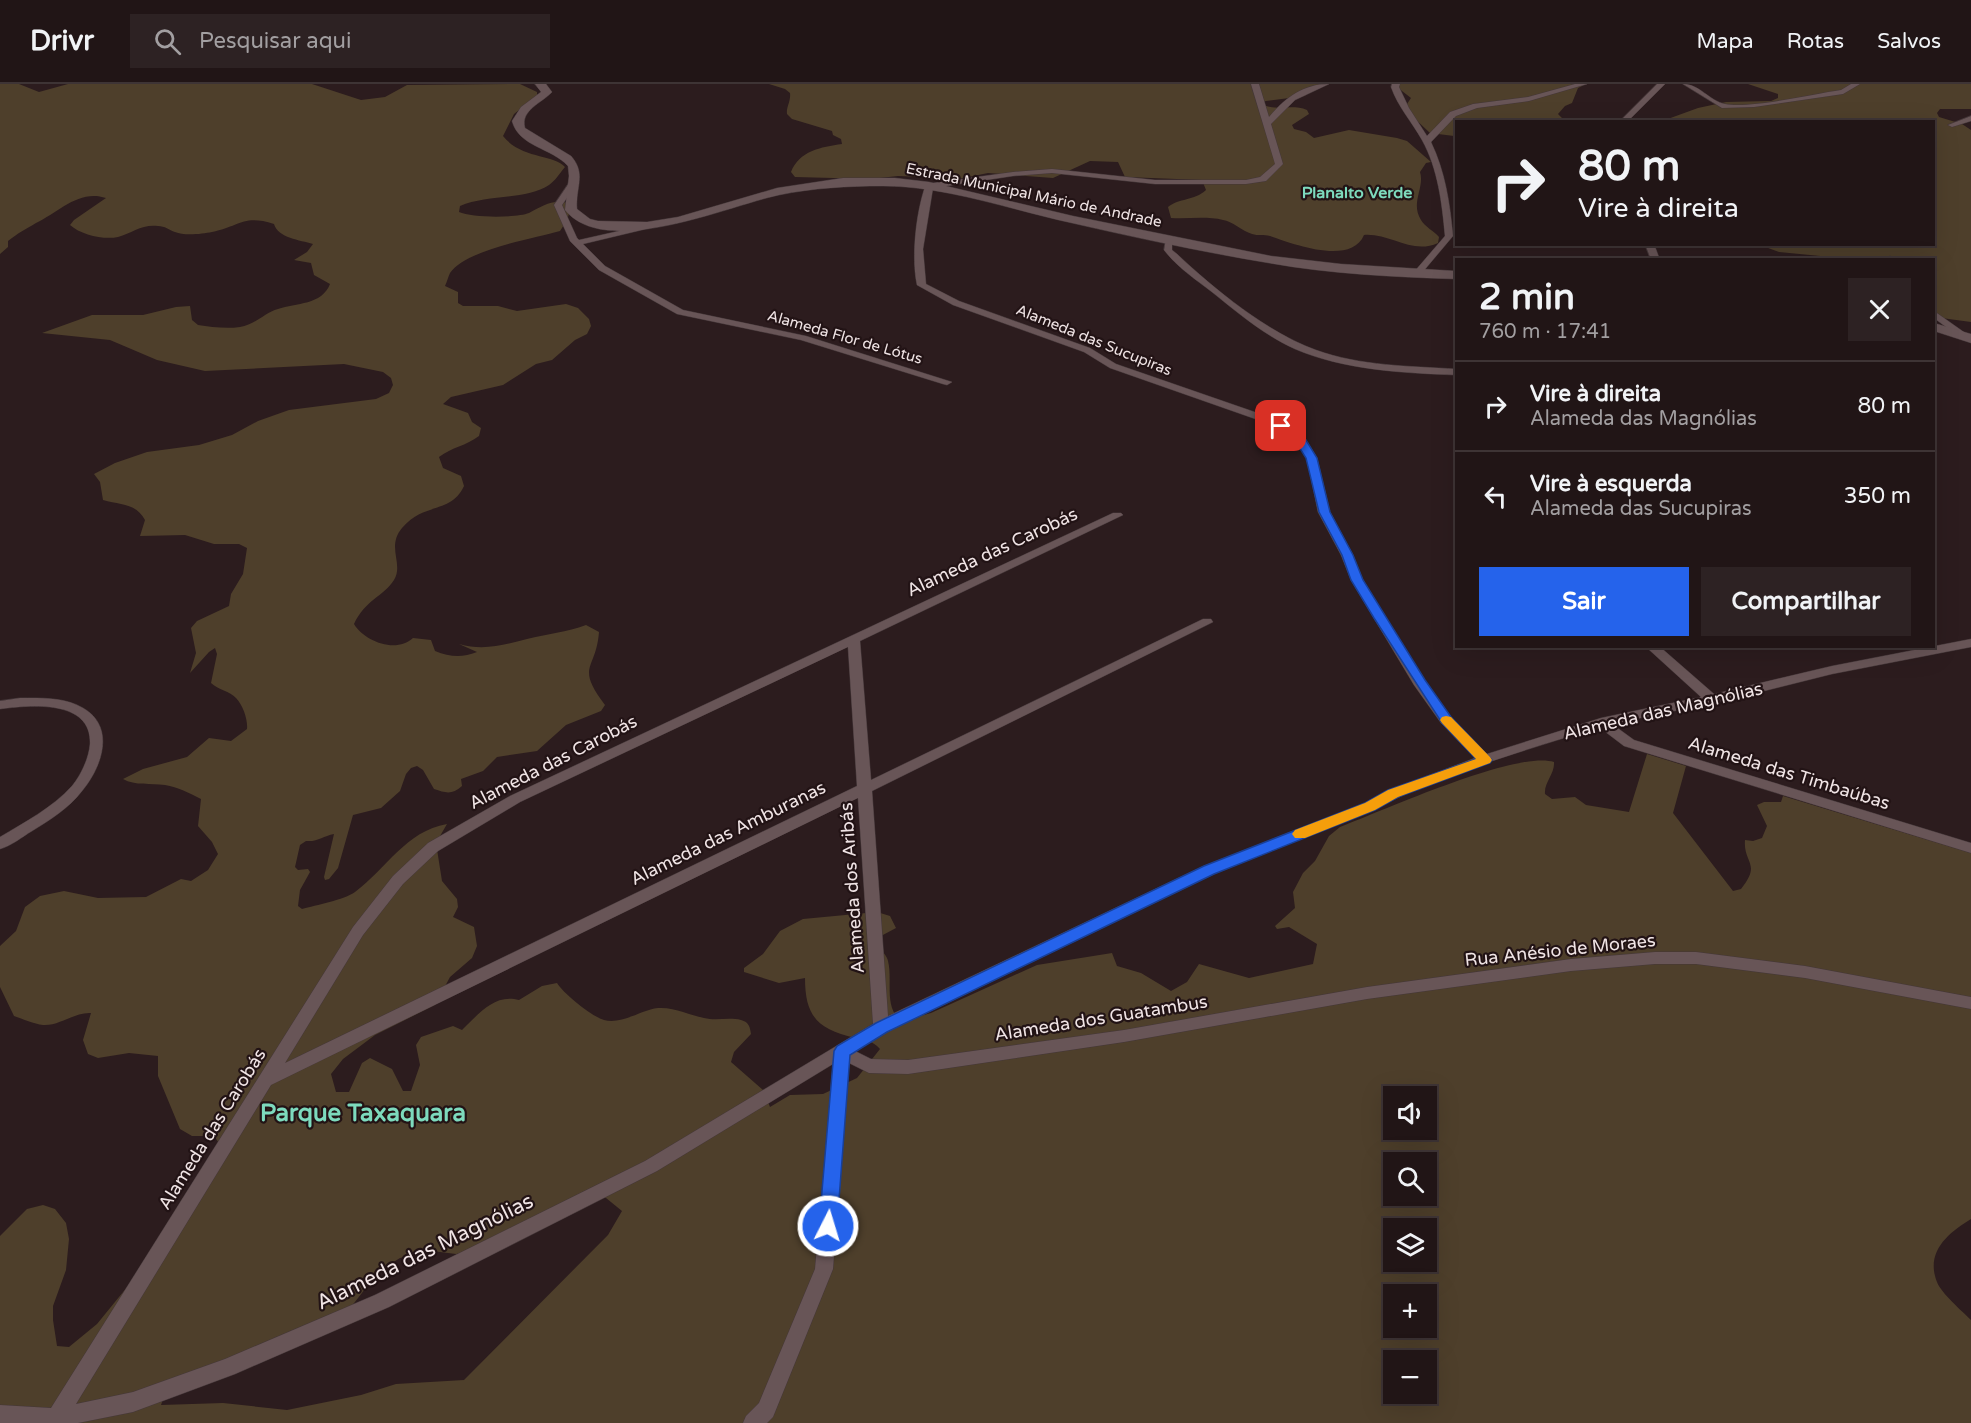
<!DOCTYPE html>
<html lang="pt">
<meta charset="utf-8">
<style>
body{margin:0;font-family:"Varela Round",sans-serif;background:#2d2223;color:#f1f3f6;height:100vh;display:flex;flex-direction:column;font-size:22px;white-space:nowrap}
*{box-sizing:border-box;margin:0}
p{font-size:20px;color:#a29fa1}
.icon{flex:none;width:33px;height:33px;fill:none;stroke:currentColor;stroke-width:2;stroke-linecap:round;stroke-linejoin:round}
.map{position:relative;flex:1;overflow:hidden}
.panel{position:absolute;left:1455px;top:174px;width:480px;height:390px;display:flex;flex-direction:column;background:#211516;border-radius:0px;box-shadow:0 6px 24px #0002,0 0 0 2px #3e3435}
.panel>*{flex:none}
.hud{position:absolute;left:1455px;top:36px;width:480px;height:126px;border-radius:0px;box-shadow:0 6px 24px #0002,0 0 0 2px #3e3435;background:#211516;color:#f1f3f6;overflow:hidden}
.fabs{position:absolute;left:1383px;top:1002px;display:grid;gap:12px}
.fabs a{display:grid;place-items:center;width:54px;height:54px;border-radius:0px;background:#211516;box-shadow:0 6px 24px #0002,0 0 0 2px #3e3435;font-size:30px}
.pin{position:absolute;display:grid;place-items:center;width:51px;height:51px;color:#fff;margin:-26px;border-radius:12px;box-shadow:0 3px 9px #0006}
.me{position:absolute;width:66px;margin:-33px;rotate:5deg;stroke-linejoin:round;filter:drop-shadow(0 0 4px #0008)}
.turn{display:flex;align-items:center;gap:21px;height:126px;padding:0 24px;font-size:27px}
.turn .icon{width:78px;height:78px;stroke-width:2.5}
.turn b{display:block;font-size:42px;line-height:51px}
.round{display:grid;place-items:center;flex:none;width:63px;height:63px;border-radius:0px;background:#2d2223}
.headline{display:flex;align-items:center;justify-content:space-between;height:102px;padding:0 24px}
h1{font-size:36px;font-weight:700;line-height:45px}
.action{display:flex;gap:12px;margin-top:auto;padding:12px 24px}
.action a{flex:1;height:69px;border-radius:0px;background:#2563eb;color:#fff;font-size:24px;font-weight:700;line-height:69px;text-align:center}
.action a+a{background:#2d2223;color:#f1f3f6}
ul{padding:0;list-style:none}
li{display:flex;align-items:center;gap:18px;height:90px;padding:0 24px;border-top:2px solid #3e3435}
li div{flex:1}
li b{display:block;font-size:22px}
li em{font-style:normal}
header{display:flex;align-items:center;gap:36px;box-sizing:border-box;height:84px;padding:0 30px;background:#211516;border-bottom:2px solid #3e3435}
header strong{font-size:28px}
nav{display:flex;gap:33px;margin-inline-start:auto;font-size:21px}
.search{width:420px;height:54px;background:#2d2223;display:flex;align-items:center;gap:15px;box-sizing:border-box;padding:0 21px;border-radius:0px;color:#a29fa1;font-size:22px}
.map>svg:first-child{display:block}
</style>
<header>
<strong>Drivr</strong>
<div class="search"><svg class="icon" aria-label="search" viewBox="0 0 24 24"><circle cx="10" cy="10" r="6"/><path d="M15 15l6 6"/></svg>Pesquisar aqui</div>
<nav><a>Mapa</a><a>Rotas</a><a>Salvos</a></nav>
</header>
<div class="map">
<svg width="1971" height="1339" viewBox="0 0 1971 1339">
<rect width="100%" height="100%" fill="#2c1c1e"/>
<g fill="#4e3f2b" fill-rule="evenodd">
<path d="M0,0H19L39,8L68,0H312L361,16L385,13L407,1L520,0L537,8V12L514,30L503,52C521,75 554,70 565,83C560,89 555,97 549,101C527,116 487,110 460,122L459,128C472,134 516,134 529,129C543,122 552,115 568,119C572,130 566,138 560,147C533,155 467,165 450,189C448,193 447,198 445,202L458,208V219L463,222H498L517,227L566,220L578,224L589,235L591,242L587,250L575,256L552,276L536,280L503,301L451,313L443,320L468,329L472,338L481,344L479,352C466,362 452,363 439,373L443,384L461,392L464,402C451,430 424,418 402,444C386,463 404,480 394,496C384,512 365,516 354,540C364,557 396,570 413,554L431,556L435,567C450,573 462,574 477,568L459,560C484,567 503,561 527,555C547,550 567,548 586,541L599,548C596,587 575,581 605,621L601,627L566,641L537,667L497,673L483,687L461,695L462,702C452,711 446,709 434,705L423,686L417,682L411,684L406,690L400,707L381,724L353,731L338,784L329,795L325,796L324,793L334,750C323,752 318,758 306,757L300,761L295,783L298,786L308,785L310,788L300,806L298,822L302,825C316,821 344,816 355,808C386,785 406,747 447,740L436,759L442,797L457,815L458,823L453,833L474,843L477,862L472,874L450,893L435,921L375,951L343,975L331,990L336,1008H349L362,979L370,974L392,985L403,1007H411L420,981L416,961L421,953L453,942L462,946C478,931 494,909 519,916L542,902L557,899C564,910 591,932 604,936C621,941 641,926 658,924C675,923 689,931 704,934C716,937 729,933 741,936C749,938 750,943 751,950L734,968L731,978L763,1006L770,1023L790,1011L823,1010L857,994L880,965C873,957 866,956 855,954C818,945 805,933 805,894L779,899L744,888V884L763,870L780,847L803,835L877,828L890,832L896,844L881,852L878,861C881,866 887,872 888,877C893,896 883,925 902,937L931,929L1037,881L1112,869L1117,882L1141,889L1171,907L1187,898L1199,880L1249,894L1313,880L1317,860L1289,843L1277,845L1275,842L1295,824L1293,808L1303,789L1315,777L1329,752L1340,743C1382,727 1517,666 1554,678C1555,690 1544,698 1545,710L1552,715L1575,713L1586,721L1629,728L1647,670L1686,682L1673,729L1733,807L1741,805C1762,779 1743,779 1745,756L1753,757L1762,754L1767,742L1757,721L1764,718H1781L1783,712L1971,769V1135C1948,1149 1925,1168 1937,1198C1941,1209 1962,1227 1971,1236V1339H0V1152L27,1125L43,1121L55,1125L66,1139L69,1155L66,1186L53,1222V1236L57,1262L69,1263L97,1240L141,1186L219,1059L214,1052H192L180,1045L158,992V972L129,969L98,974L88,970L83,956L91,929C74,928 60,942 43,941C34,940 23,935 14,932L0,903V862L16,847L25,823L40,812L64,807L98,814L146,813L181,795L191,797L208,786L218,770L212,758L198,742L201,715C189,709 178,703 165,701C151,699 135,702 123,695L143,685L187,673L209,654L231,657L247,645C248,636 243,621 236,614C230,607 218,606 211,599L217,570L215,564L209,568L190,589L196,569L191,544L197,537L229,522L231,510L243,490L247,464L239,460H214L185,451L140,452L145,436C136,419 120,421 103,416L100,398L94,390L115,379L147,368L199,361L232,351L258,337L289,326L376,315L389,309L393,301L391,294L383,288L344,280L205,287L157,276L110,256L42,249L92,231H143L176,223L190,222L192,236L198,241C211,243 226,245 240,243C255,241 264,229 278,225C296,219 322,221 330,200L314,191L311,179L294,176L307,168L313,160C300,156 278,154 274,140C243,130 239,143 212,148C202,150 184,152 175,148C169,146 165,142 158,142C142,140 132,149 118,153C104,156 81,151 70,141L74,136L106,114C79,105 59,128 36,139C26,145 18,149 8,157V163L0,170ZM1394,1012H1426V1046H1394ZM1394,1078H1426V1112H1394ZM585,1114H606L622,1127L608,1151L464,1296L396,1300L361,1311L287,1326L223,1319L161,1321L163,1315L351,1223L379,1187L400,1174L432,1167L456,1170L488,1165ZM1394,1144H1426V1178H1394ZM1394,1210H1426V1244H1394ZM1394,1276H1426V1310H1394Z"/>
<path d="M769,0H1324L1310,6L1305,12L1266,17L1263,18L1264,21C1277,27 1293,20 1307,26L1309,30L1292,41L1294,45L1306,48L1314,54L1349,46L1397,54L1407,57L1431,78L1426,79L1420,88C1425,103 1410,119 1421,136C1425,143 1434,147 1439,153L1438,159C1412,171 1390,149 1364,151C1351,182 1293,160 1270,152C1264,150 1258,152 1252,150C1242,147 1232,137 1223,136C1207,132 1188,135 1171,134L1168,123C1179,114 1194,117 1206,106L1202,96L1125,93L1118,78L1090,77L1053,94L988,89L944,98L923,93L898,92L871,95L795,93L791,88C799,67 821,63 842,60L841,55L833,51L832,47L792,35L787,30C786,23 791,17 790,9L785,5Z"/>
<path d="M1393,0H1586L1578,4L1572,19L1565,22L1558,30L1565,37L1456,38V51L1454,52L1430,49L1413,33L1407,20L1411,14Z"/>
<path d="M1748,0H1971V25H1940L1937,29L1939,33L1962,40L1971,46V238L1934,233V176L1851,175L1779,168L1760,161L1934,160V38H1614L1625,35L1665,36L1698,24L1726,18L1771,17L1778,14V10Z"/>
</g>
<g fill="none" stroke-linecap="round" stroke-linejoin="round">
<defs>
<g id="street">
<path d="M1251,0H1259L1269,33C1285,14 1303,0 1329,0L1295,16L1271,40L1283,80L1266,97L1246,100H1155L1052,89L1013,92L933,104L923,165L926,200L959,217L1090,264L1116,280L1272,334L1298,348L1305,354L1317,374L1330,428L1353,471L1363,496L1424,596L1451,633L1487,670L1601,634L1701,613L1645,562H1659L1714,610L1832,582L1971,555V563L1832,590L1736,614L1612,640L1634,656L1971,759V769L1624,662L1599,643C1524,667 1444,689 1375,725L1214,790L887,948L855,967L871,975L908,976L1124,946L1367,903L1571,875L1655,868H1696L1805,882L1971,913V925L1805,894L1696,880H1655L1571,887L1367,915L1124,958L908,990L869,989L849,979L833,1185L773,1333L767,1339H743L746,1332L759,1319L815,1185L833,980L657,1087L389,1223L235,1290L133,1328L78,1339H0V1321L51,1324L353,843L393,792L428,759L510,712L1113,429H1121L1123,431L860,557L871,696L1203,535H1211L1213,538L872,707L888,932L1204,782L1365,719L1388,707L1475,674L1441,639L1414,601L1351,496L1341,471L1318,428L1307,374L1297,358L1290,352L1264,338L1110,284L1084,268L953,221L917,201C911,173 916,127 926,100L1013,88L1052,85L1155,96H1246L1260,93L1275,80ZM848,563L857,702L285,979L363,851L403,800L438,767L520,718ZM858,714L873,940L645,1077L375,1211L225,1275L133,1308L76,1320L271,1001Z"/>
<path d="M1392,0H1400L1399,3L1409,24L1427,52L1450,28L1473,20L1528,13L1575,0H1587L1529,17L1477,24L1456,32L1431,58C1445,87 1450,119 1453,152L1421,190L1418,191L1414,188L1445,152C1442,119 1438,85 1422,56C1412,38 1398,23 1391,3Z"/>
<path d="M1657,0H1665L1627,38H1619Z"/>
<path d="M1683,0C1700,0 1709,17 1725,20C1750,25 1813,10 1841,6L1851,0H1860L1843,10L1754,23L1722,24Z"/>
<path d="M1971,32V37L1952,43L1948,41Z"/>
<path d="M571,96L578,98L562,121L577,154L579,156L650,140V144L583,160L605,182L683,226L806,252L952,298L947,301L943,300L801,256L677,230L599,186L570,157L554,121Z"/>
<path d="M1166,155H1172V166L1177,170C1214,205 1268,249 1316,266C1360,282 1410,282 1456,285V291C1403,289 1344,286 1295,265C1264,251 1238,229 1212,208C1195,195 1177,183 1164,166Z"/>
<path d="M1645,160H1654L1660,176H1651Z"/>
<path d="M1890,172L1893,173L1894,176H1886Z"/>
<path d="M1934,227L1968,251V255H1962L1934,234Z"/>
<path d="M20,614C41,614 65,613 83,624C116,643 102,683 82,707C69,724 50,736 32,747C22,753 11,762 0,765V753C25,738 52,724 72,702C81,691 89,674 90,660C92,615 30,621 0,625V617Z"/>
</g>
<g id="secondary">
<path d="M535,0H546L552,8C542,19 520,26 525,44L571,72C587,90 575,104 577,125L590,135L598,137L647,138L678,133L777,104L843,94H895L929,98L1073,132L1271,172L1341,180L1456,187V195C1395,193 1330,190 1269,179C1203,168 1137,154 1072,139C1012,126 945,102 883,102C848,102 813,104 779,111C727,122 606,176 565,126L569,92L568,82C552,64 519,63 512,37L521,23L541,8Z"/>
<path d="M1934,239L1971,250V259L1934,247Z"/>
</g>
</defs>
<use href="#street" stroke="#443739" stroke-width="1"/>
<use href="#secondary" stroke="#443739" stroke-width="1"/>
<use href="#street" fill="#685557" fill-rule="evenodd"/>
<use href="#secondary" fill="#685557" fill-rule="evenodd"/>
</g>
<path fill="#2563eb" stroke="#184099" stroke-width="1.5" d="M1277,339H1285L1306,356L1317,374L1330,428L1353,471L1363,496L1425,596L1451,633L1492,676L1490,679L1398,713L1375,726L1214,790L887,948L850,971L837,1142L834,1147L828,1150L821,1147L819,1142L834,967L837,962L876,939L1204,782L1365,719L1388,706L1476,675L1442,639L1374,534L1351,496L1342,471L1319,428L1306,374L1296,358L1277,344Z"/>
<path fill="#f59e0b" d="M1446,632L1451,633L1490,673L1492,676L1490,679L1398,713L1375,726L1305,754H1295L1292,750L1295,746L1365,719L1388,706L1476,675L1442,639L1440,636L1442,633Z"/>
<g text-anchor="middle" dominant-baseline="central" stroke-width="4.5" stroke-linejoin="round" paint-order="stroke">
<g font-size="15" fill="#f0e4e5" stroke="#221315">
<text transform="translate(1034 111) rotate(12)">Estrada Municipal Mário de Andrade</text>
<text transform="translate(845 253) rotate(16)">Alameda Flor de Lótus</text>
<text transform="translate(1094 256) rotate(22)">Alameda das Sucupiras</text>
</g>
<g font-size="16" font-weight="bold" fill="#7ddabd" stroke="#221315">
<text x="1357" y="109">Planalto Verde</text>
</g>
<g font-size="18" fill="#f0e4e5" stroke="#221315">
<text transform="translate(992 468) rotate(-25)">Alameda das Carobás</text>
<text transform="translate(1663 627) rotate(-13)">Alameda das Magnólias</text>
<text transform="translate(553 678) rotate(-27)">Alameda das Carobás</text>
<text transform="translate(1789 689) rotate(17)">Alameda das Timbaúbas</text>
<text transform="translate(728 749) rotate(-26)">Alameda das Amburanas</text>
<text transform="translate(852 804) rotate(-94)">Alameda dos Aribás</text>
<text transform="translate(1560 866) rotate(-6)">Rua Anésio de Moraes</text>
<text transform="translate(1101 934) rotate(-9)">Alameda dos Guatambus</text>
<text transform="translate(212 1045) rotate(-58)">Alameda das Carobás</text>
</g>
<g font-size="21" fill="#f0e4e5" stroke="#221315">
<text transform="translate(425 1168) rotate(-26)">Alameda das Magnólias</text>
</g>
<g font-size="24" font-weight="bold" fill="#7ddabd" stroke="#221315">
<text x="363" y="1029">Parque Taxaquara</text>
</g>
</g>
</svg>
<div class="fabs">
<a><svg class="icon" aria-label="sound" viewBox="0 0 24 24"><path d="M4 9h4l5-4v14l-5-4H4zM17 9q2 3 0 6"/></svg></a>
<a><svg class="icon" aria-label="search" viewBox="0 0 24 24"><circle cx="10" cy="10" r="6"/><path d="M15 15l6 6"/></svg></a>
<a><svg class="icon" aria-label="layers" viewBox="0 0 24 24"><path d="M12 4l9 5-9 5-9-5zM3 14l9 5 9-5"/></svg></a>
<a>+</a>
<a>−</a>
</div>
<div class="pin" style="left:1281px;top:342px;background:#d93025"><svg class="icon" aria-label="arrive" viewBox="0 0 24 24"><path d="M6 21V4h12l-3 4 3 4H6"/></svg></div>
<svg class="me" style="left:828px;top:1142px" viewBox="-20 -20 40 40"><circle r="17" fill="#2563eb" stroke="#fff" stroke-width="3"/><path d="M0-11L8 9 0 5-8 9z" fill="#fff"/></svg>
<div class="hud">
<div class="turn"><svg class="icon" aria-label="right" viewBox="0 0 24 24"><path d="M7 20v-9h11M14 6l5 5-5 5"/></svg><div><b>80 m</b>Vire à direita</div></div>
</div>
<section class="panel">
<div class="headline"><div><h1>2 min</h1><p>760 m · 17:41</p></div><a class="round"><svg class="icon" aria-label="close" viewBox="0 0 24 24"><path d="M6 6l12 12M18 6L6 18"/></svg></a></div>
<ul>
<li><svg class="icon" aria-label="right" viewBox="0 0 24 24"><path d="M7 20v-9h11M14 6l5 5-5 5"/></svg><div><b>Vire à direita</b><p>Alameda das Magnólias</p></div><em>80 m</em></li>
<li><svg class="icon" aria-label="left" viewBox="0 0 24 24"><path d="M17 20v-9H6M10 6l-5 5 5 5"/></svg><div><b>Vire à esquerda</b><p>Alameda das Sucupiras</p></div><em>350 m</em></li>
</ul>
<div class="action"><a>Sair</a><a>Compartilhar</a></div>
</section>
</div>
